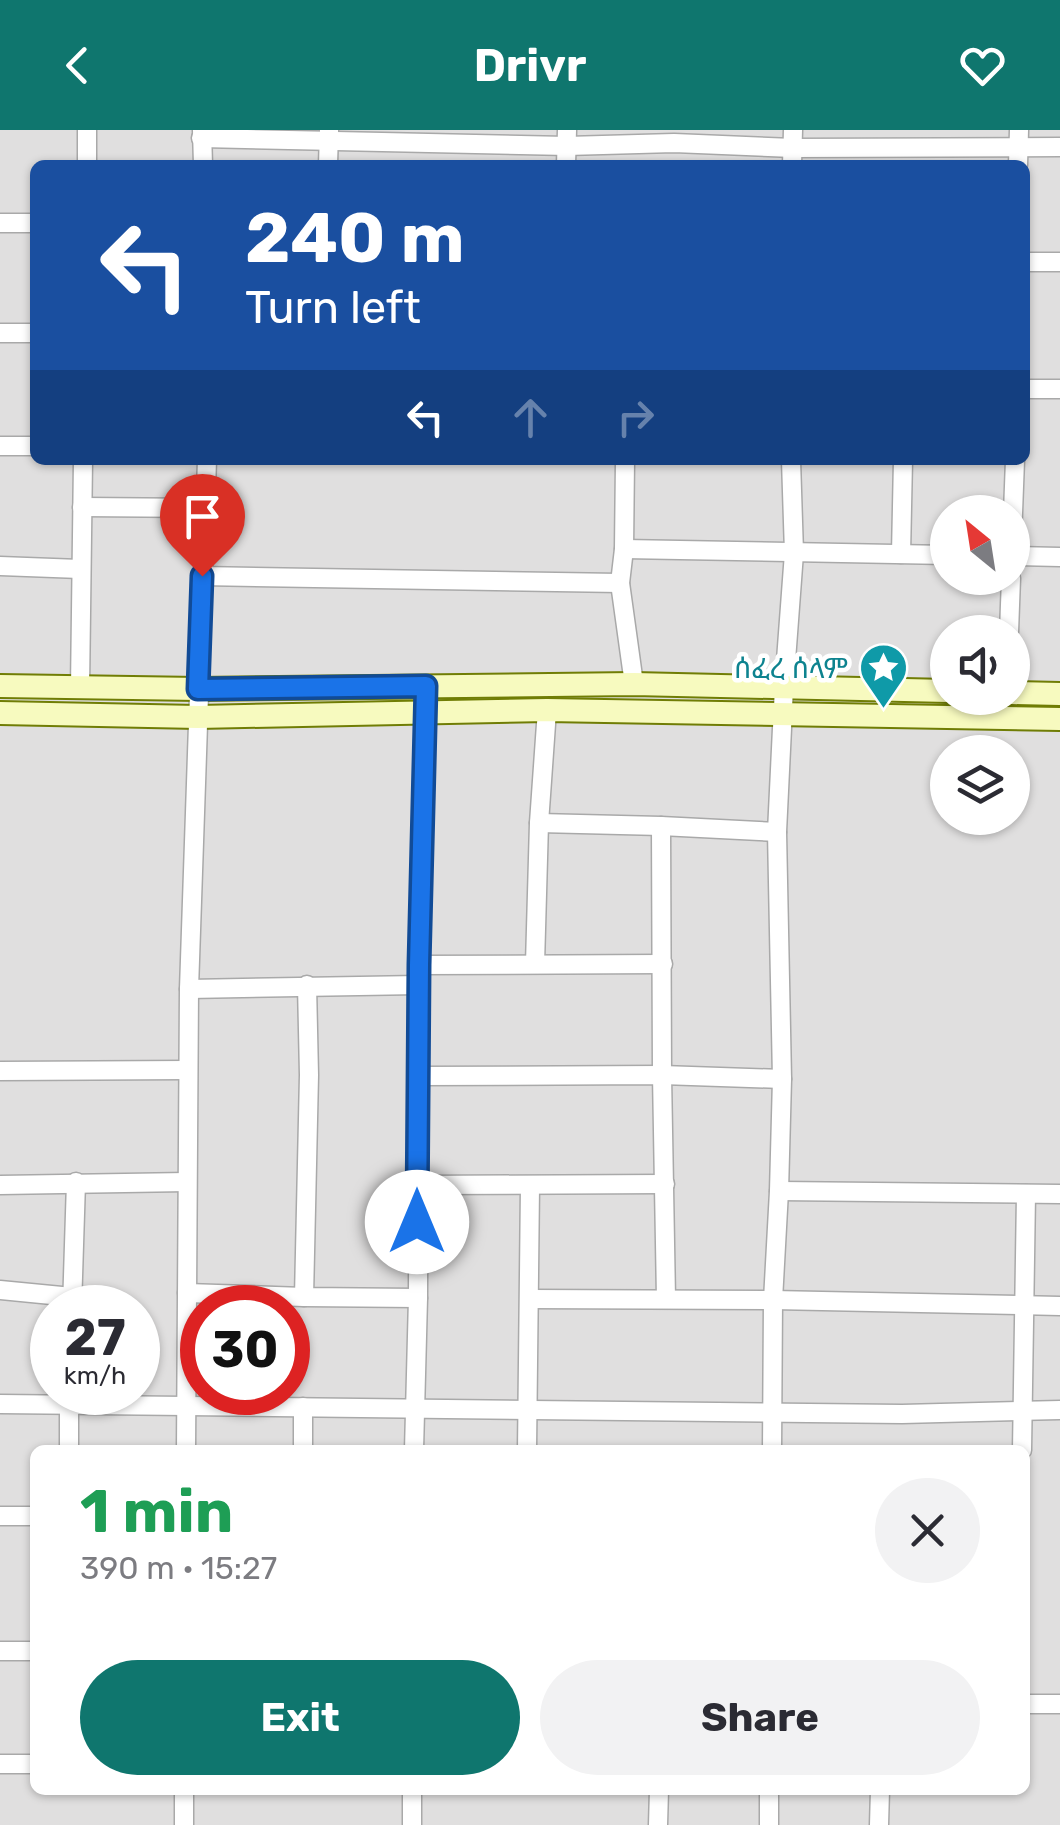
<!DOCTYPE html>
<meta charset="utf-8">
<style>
body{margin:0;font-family:Rubik,"Noto Sans Ethiopic",sans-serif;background:#f2f2f3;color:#2b2b33;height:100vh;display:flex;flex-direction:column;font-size:38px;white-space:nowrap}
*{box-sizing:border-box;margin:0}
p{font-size:32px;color:#7c7c81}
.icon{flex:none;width:55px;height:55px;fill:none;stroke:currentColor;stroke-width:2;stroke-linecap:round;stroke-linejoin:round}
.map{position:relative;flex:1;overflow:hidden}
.side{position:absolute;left:30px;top:1315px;width:1000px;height:350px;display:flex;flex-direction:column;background:#fff;border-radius:15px;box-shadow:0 2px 8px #0004}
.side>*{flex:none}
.hud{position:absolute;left:30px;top:30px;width:1000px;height:305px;border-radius:15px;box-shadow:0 2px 8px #0004;background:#1a4fa0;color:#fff;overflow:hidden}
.needle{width:65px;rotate:330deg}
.fabs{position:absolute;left:930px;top:365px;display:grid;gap:20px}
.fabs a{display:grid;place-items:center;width:100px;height:100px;border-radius:50%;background:#fff;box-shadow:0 2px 8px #0004;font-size:50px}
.speed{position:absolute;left:30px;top:1155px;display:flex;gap:20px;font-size:50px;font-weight:700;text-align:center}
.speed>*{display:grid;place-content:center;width:130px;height:130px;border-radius:50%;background:#fff;box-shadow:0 2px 8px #0004;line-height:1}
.speed small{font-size:25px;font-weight:400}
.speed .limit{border:15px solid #d22;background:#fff;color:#111}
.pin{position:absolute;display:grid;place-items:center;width:85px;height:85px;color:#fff;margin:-102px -42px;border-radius:50% 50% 50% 0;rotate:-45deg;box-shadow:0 0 10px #0007}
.pin .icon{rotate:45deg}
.me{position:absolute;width:110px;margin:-55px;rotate:0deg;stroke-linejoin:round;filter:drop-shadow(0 0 8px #0008)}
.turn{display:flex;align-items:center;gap:35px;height:210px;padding:0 50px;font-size:45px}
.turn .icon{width:130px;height:130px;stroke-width:2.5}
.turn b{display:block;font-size:70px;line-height:85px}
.lanes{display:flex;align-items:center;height:95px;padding:0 50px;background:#0003;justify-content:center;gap:50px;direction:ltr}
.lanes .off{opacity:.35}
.round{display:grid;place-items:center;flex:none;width:105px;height:105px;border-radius:52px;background:#f2f2f3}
.head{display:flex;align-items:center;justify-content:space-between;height:170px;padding:0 50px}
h1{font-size:60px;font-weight:700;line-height:75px;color:#1e9e55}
.primary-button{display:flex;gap:20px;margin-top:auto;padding:20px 50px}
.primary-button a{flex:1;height:115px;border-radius:60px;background:#0f766e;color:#fff;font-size:40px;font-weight:700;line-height:115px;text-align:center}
.primary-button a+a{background:#f2f2f3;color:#2b2b33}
header{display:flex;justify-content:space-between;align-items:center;height:130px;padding:0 50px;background:#0f766e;color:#fff;font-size:45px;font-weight:700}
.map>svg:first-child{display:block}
</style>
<header><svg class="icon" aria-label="back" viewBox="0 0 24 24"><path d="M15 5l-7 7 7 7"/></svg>Drivr<svg class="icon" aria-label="heart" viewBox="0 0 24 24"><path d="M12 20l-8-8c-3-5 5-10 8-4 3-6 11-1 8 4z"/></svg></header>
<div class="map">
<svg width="1060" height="1695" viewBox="0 0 1060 1695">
<rect width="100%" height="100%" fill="#f2efe9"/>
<path fill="#e0dfdf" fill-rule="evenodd" d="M0,0H1060V1695H0ZM35,35H1025V330H35ZM948,382H1012V448H948ZM948,502H1012V568H948ZM948,622H1012V688H948ZM52,1178H138V1262H52ZM202,1178H288V1262H202ZM35,1320H1025V1660H35Z"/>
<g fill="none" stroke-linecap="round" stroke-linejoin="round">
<defs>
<g id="street">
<path d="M202,0L203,35"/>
<path d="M201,8L567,16L674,13L793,18L1060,17"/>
<path d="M87,35V0"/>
<path d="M328,35L329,1"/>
<path d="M566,35L567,0"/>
<path d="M792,35L793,0"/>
<path d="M1018,35L1019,0"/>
<path d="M0,93H35"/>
<path d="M1025,132H1060"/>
<path d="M0,203H35"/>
<path d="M1025,259H1060"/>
<path d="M0,316H35"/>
<path d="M625,330L624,419L620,453L634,554"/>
<path d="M82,377L206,378"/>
<path d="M1012,409L1015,330"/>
<path d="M624,419L948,425"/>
<path d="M901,424L903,330"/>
<path d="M1012,426L1060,427"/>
<path d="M0,436L80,439"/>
<path d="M201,446L620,453"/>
<path d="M1009,502L1011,448"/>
<path d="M80,558L83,330"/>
<path d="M539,693L661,696L777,702"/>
<path d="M661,696L662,945L666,1169"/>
<path d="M535,834L539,693L547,580"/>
<path d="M419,835L663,834"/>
<path d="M189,859L419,855"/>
<path d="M0,941L188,940"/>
<path d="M419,946L662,945L782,949"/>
<path d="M0,1055L187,1052"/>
<path d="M417,1055L665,1054"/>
<path d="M779,1061L1060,1064"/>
<path d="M0,1160L72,1167"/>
<path d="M187,1163L304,1167L418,1168"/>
<path d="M304,1167L309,945L307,855"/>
<path d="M530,1169L773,1170L1060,1176"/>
<path d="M72,1178L76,1052"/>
<path d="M0,1274L902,1284L1060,1280"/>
<path d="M69,1320V1266"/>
<path d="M186,1320L189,859L207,330"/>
<path d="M303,1320V1277"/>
<path d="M414,1320L418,1168L419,835L425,555"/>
<path d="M527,1320L530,1056"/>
<path d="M772,1320L773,1170L779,1061L782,949L777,702L784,557L794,423L791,330"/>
<path d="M1022,1320L1026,1064"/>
<path d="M0,1386H35"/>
<path d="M0,1521H35"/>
<path d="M1025,1574H1060"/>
<path d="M0,1634H35"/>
<path d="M184,1695V1660"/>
<path d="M412,1695V1660"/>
<path d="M658,1695L659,1660"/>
<path d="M769,1695V1660"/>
<path d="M879,1695L880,1660"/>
</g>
<g id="secondary">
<path d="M0,556L198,559L634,554L948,561"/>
<path d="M1012,563L1060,564"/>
<path d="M0,583L198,587L547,580L1060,589"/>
</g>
</defs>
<use href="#street" stroke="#a9a9a9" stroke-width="21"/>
<use href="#secondary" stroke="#707d05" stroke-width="26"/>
<use href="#street" stroke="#fff" stroke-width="18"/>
<use href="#secondary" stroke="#f7fabf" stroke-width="22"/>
</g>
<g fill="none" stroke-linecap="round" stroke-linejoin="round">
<defs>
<path id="route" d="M202,446L198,559L426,556L419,835L417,1092"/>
</defs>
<use href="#route" stroke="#114b97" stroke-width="25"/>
<use href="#route" stroke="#1a73e8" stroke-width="18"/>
</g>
<defs>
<symbol id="sight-pin" viewBox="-11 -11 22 30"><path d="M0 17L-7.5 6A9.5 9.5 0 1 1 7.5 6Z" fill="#0f9aa8" stroke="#fff"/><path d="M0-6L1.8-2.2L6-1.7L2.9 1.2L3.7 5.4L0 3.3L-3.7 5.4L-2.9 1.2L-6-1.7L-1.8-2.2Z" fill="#fff"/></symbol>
</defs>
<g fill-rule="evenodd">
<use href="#sight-pin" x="856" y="510" width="55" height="75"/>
</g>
<g text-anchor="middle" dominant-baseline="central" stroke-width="9" stroke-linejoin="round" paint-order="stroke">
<g font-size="28" fill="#0d838f" stroke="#fff" text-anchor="end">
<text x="848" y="538">ሰፈረ ሰላም</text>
</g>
</g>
</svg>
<div class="fabs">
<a><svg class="needle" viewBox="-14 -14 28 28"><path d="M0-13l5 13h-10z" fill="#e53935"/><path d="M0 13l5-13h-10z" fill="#7c7c81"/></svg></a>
<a><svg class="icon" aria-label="sound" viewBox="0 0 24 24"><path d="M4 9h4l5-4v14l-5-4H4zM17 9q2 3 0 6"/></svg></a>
<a><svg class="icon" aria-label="layers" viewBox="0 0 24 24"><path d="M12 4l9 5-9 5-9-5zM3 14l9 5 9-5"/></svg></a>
</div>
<div class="speed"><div>27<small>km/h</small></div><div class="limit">30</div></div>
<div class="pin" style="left:202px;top:446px;background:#d93025"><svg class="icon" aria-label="arrive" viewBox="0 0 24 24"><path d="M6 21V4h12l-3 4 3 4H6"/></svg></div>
<svg class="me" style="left:417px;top:1092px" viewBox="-20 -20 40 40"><circle r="19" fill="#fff"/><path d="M0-13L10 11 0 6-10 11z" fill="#1a73e8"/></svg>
<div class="hud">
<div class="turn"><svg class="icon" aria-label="left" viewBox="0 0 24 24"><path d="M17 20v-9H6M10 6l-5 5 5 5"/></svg><div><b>240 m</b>Turn left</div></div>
<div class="lanes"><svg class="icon" aria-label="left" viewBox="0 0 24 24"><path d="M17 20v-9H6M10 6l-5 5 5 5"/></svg><svg class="icon off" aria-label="ahead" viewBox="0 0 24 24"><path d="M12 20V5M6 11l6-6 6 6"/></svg><svg class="icon off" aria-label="right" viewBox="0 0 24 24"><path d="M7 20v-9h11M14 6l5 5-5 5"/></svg></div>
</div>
<section class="side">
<div class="head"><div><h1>1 min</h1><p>390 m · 15:27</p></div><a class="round"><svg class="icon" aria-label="close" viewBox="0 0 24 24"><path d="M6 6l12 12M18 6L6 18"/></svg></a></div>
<div class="primary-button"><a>Exit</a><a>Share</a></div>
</section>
</div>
